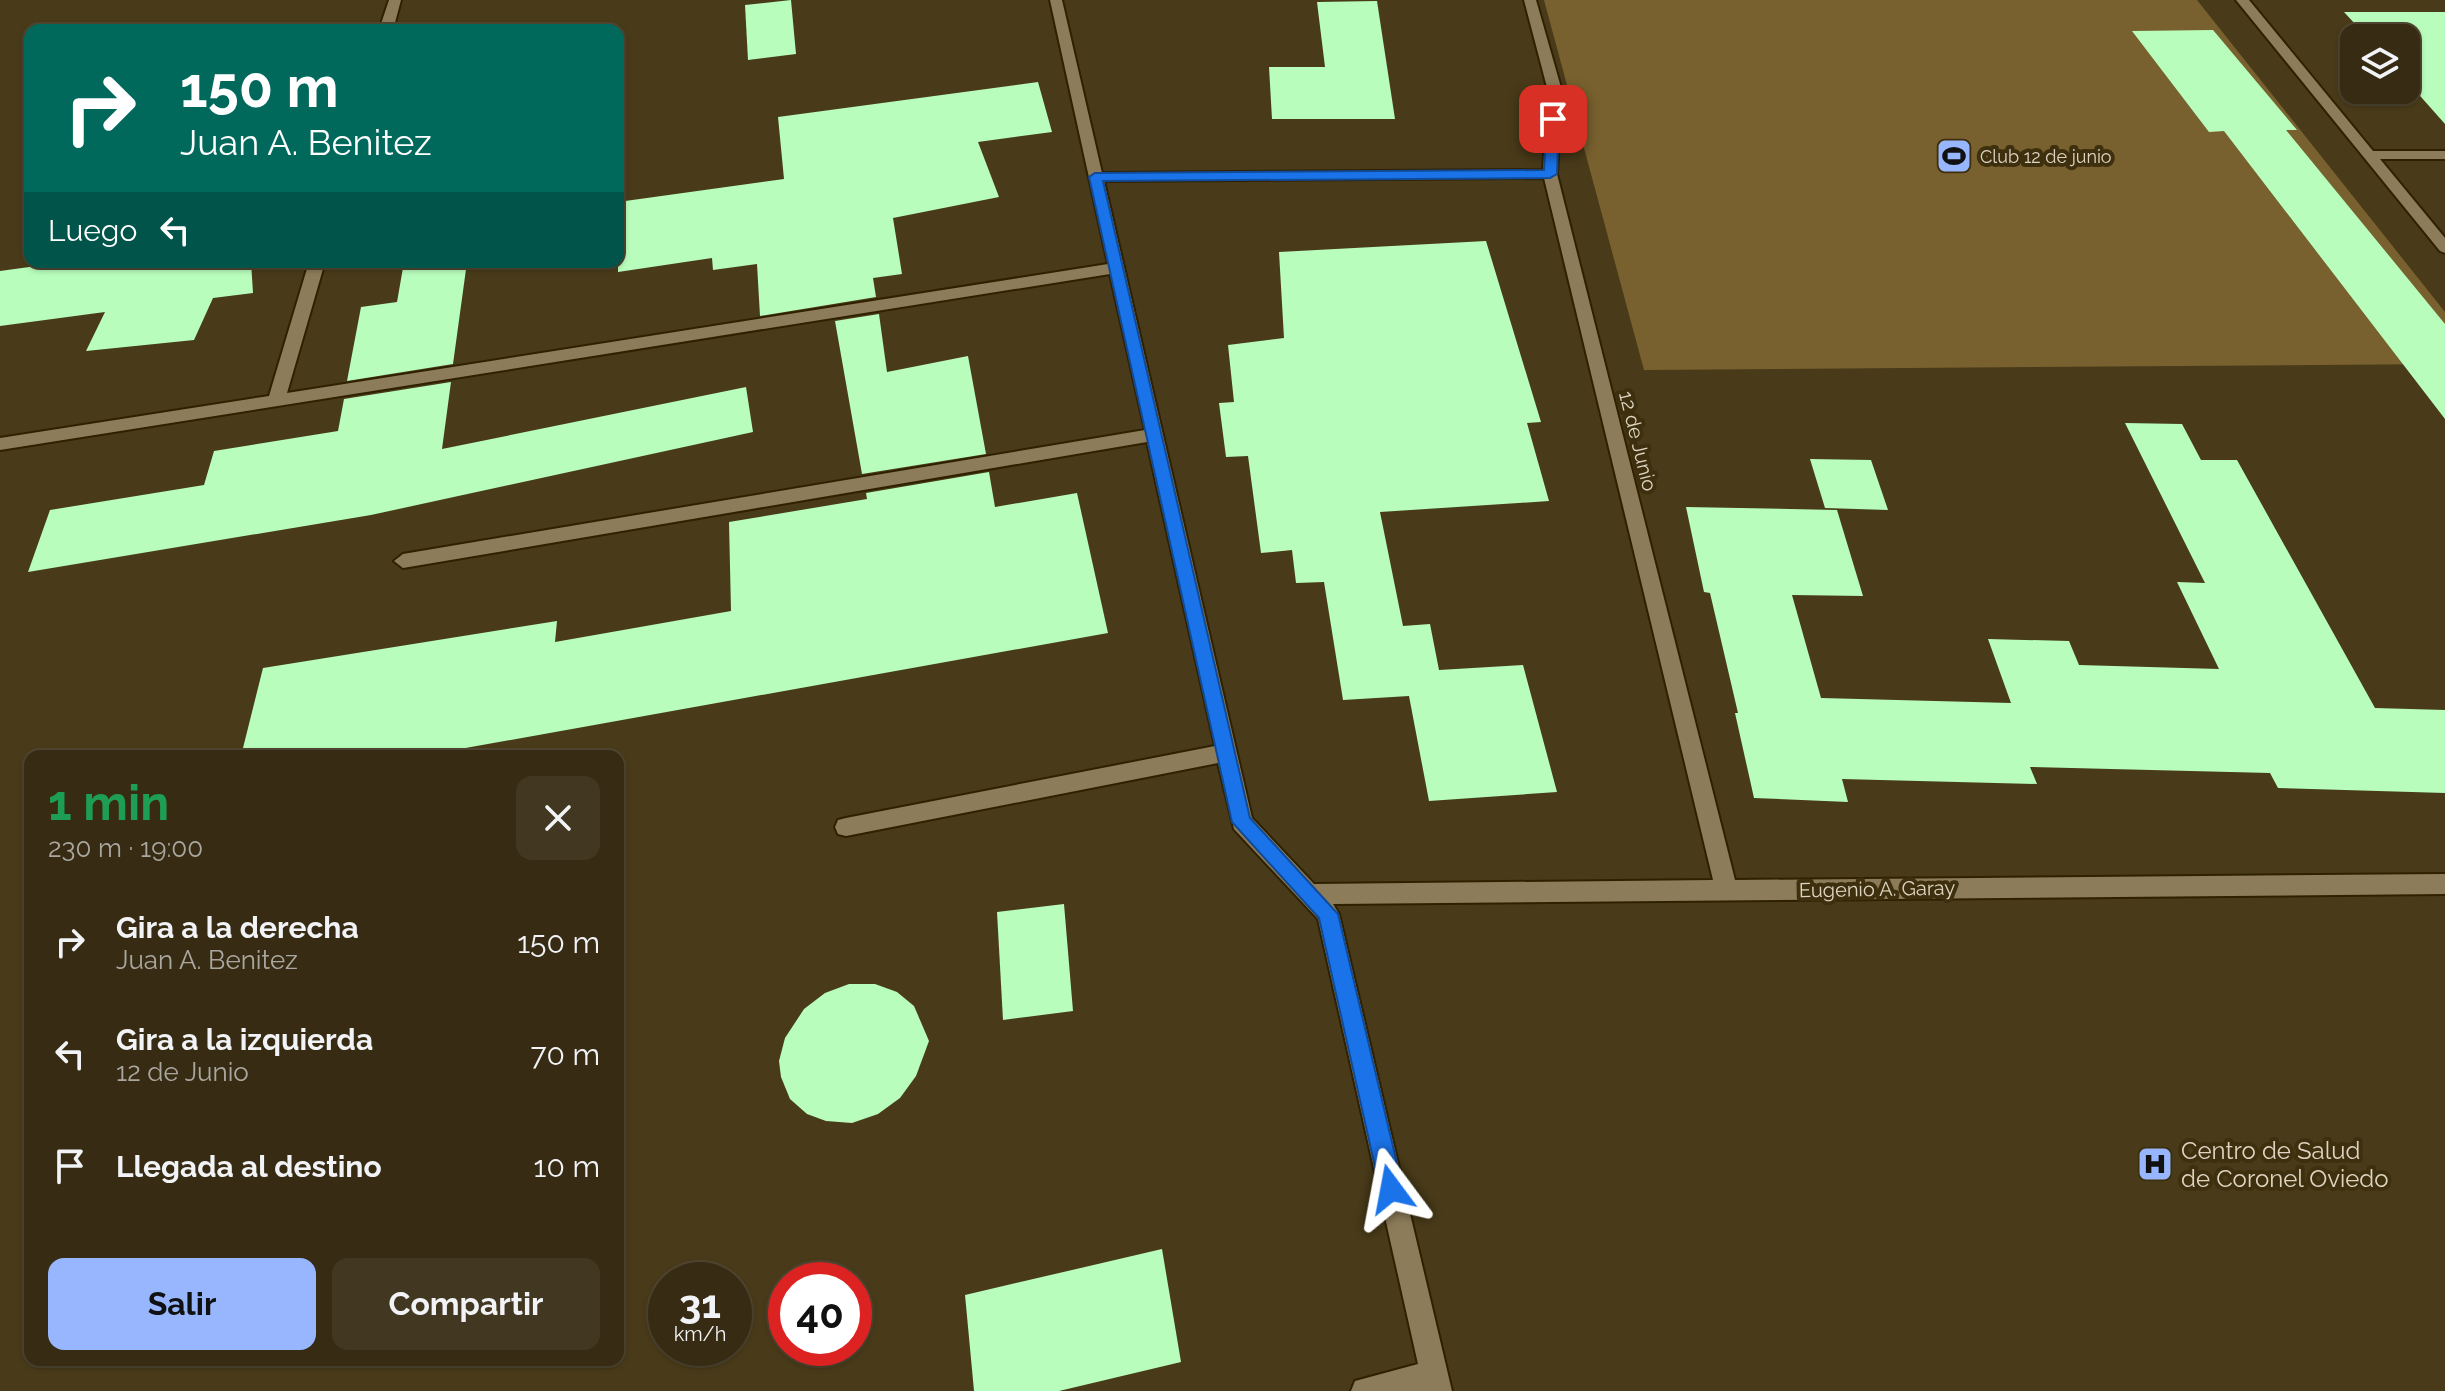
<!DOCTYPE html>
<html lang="es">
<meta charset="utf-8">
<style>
body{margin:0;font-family:Raleway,sans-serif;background:#423821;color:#f1f3f6;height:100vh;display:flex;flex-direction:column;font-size:30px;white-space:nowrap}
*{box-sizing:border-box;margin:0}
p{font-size:26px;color:#aaa7a0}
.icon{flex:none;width:44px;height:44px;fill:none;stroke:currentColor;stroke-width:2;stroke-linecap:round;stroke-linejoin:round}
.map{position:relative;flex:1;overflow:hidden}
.side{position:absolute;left:24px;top:750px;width:600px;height:616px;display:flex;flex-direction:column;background:#372c13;border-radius:16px;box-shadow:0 2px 6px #0004,0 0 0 2px #514833}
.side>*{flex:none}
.banner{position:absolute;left:24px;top:24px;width:600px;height:244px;border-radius:16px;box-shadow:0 2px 6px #0004,0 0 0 2px #514833;background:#00695c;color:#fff;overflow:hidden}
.tools{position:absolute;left:2340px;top:24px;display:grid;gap:16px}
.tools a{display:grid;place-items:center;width:80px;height:80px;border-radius:16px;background:#372c13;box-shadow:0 2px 6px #0004,0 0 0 2px #514833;font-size:40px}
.speed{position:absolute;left:648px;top:1262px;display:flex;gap:16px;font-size:40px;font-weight:700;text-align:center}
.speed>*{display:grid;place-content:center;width:104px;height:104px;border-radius:50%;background:#372c13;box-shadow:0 2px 6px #0004,0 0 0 2px #514833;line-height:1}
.speed small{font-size:20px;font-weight:400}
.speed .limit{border:12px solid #d22;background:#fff;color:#111}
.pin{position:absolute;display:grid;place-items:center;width:68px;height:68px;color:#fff;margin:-34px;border-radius:16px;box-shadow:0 4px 12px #0006}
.me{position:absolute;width:88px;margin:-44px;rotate:347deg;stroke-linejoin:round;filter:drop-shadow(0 0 6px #0008)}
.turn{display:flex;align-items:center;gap:28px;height:168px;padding:0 24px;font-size:36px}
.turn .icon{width:104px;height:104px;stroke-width:2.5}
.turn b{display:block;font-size:56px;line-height:68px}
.then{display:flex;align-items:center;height:76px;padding:0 24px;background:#0003;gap:16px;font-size:30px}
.round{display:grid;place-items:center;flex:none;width:84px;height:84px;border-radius:16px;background:#423821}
.head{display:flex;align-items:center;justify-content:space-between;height:136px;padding:0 24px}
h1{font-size:48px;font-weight:700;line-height:60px;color:#1e9e55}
.action{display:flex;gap:16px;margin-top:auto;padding:16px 24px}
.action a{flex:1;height:92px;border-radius:16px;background:#97b6fd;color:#111;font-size:32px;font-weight:700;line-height:92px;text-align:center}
.action a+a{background:#423821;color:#f1f3f6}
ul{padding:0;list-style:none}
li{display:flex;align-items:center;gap:24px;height:112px;padding:0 24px}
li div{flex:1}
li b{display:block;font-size:30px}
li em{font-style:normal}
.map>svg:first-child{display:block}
</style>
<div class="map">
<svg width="2445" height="1391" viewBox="0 0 2445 1391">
<rect width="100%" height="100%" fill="#493b19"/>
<path fill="#78612e" d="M1544,0H2197L2445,312V364L1644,370Z"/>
<g fill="#b8fdbc">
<path d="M791,0L796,54L748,60L745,5Z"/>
<path d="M1377,1L1395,119H1272L1269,67H1325L1317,2Z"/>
<path d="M2344,12H2445V124L2406,80V38H2368Z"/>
<path d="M2213,30L2297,130H2286L2445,324V419L2224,131L2209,132L2132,31Z"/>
<path d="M1038,82L1052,132L978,142L999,197L893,218L902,274L873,278L876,297L760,316L757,264L713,270L712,258L618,272V202L784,179L778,117Z"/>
<path d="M1486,241L1541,422L1527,423L1549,501L1380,512L1403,626L1430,624L1439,670L1523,665L1557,792L1429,801L1409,696L1343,700L1324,582L1296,583L1292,550L1261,553L1248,456L1226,457L1219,403L1234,402L1228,345L1284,338L1279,252Z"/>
<path d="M66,262H251L253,293L213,298L194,340L86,351L105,312L0,326V271Z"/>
<path d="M404,262H467L453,364L347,381L361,307L397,302Z"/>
<path d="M879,314L887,372L968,356L986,454L862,474L835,321Z"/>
<path d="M451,382L442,449L746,387L753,432L371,515L28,572L50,510L204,485L214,451L338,431L344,399Z"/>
<path d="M2125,423L2182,424L2201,460H2237L2375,708L2445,710V793L2278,788L2270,773L2030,767L2037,784L1842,779L1848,802L1754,798L1735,713H1738L1710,593L1704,592L1686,507L1837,510L1863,596L1792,595L1821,698L2011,703L1988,639L2069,641L2079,665L2219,669L2177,582L2205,583Z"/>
<path d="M1810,459L1871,460L1888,510L1825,508Z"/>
<path d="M989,472L995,507L1077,493L1108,633L421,756H241L263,668L557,621L555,642L731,611L729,522L867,499L866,493Z"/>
<path d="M1064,904L1073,1011L1003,1020L997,912Z"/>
<path d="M849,984H875L897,992L914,1006L929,1041L916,1076L900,1098L878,1114L852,1123L826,1121L807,1114L790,1099L781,1077L779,1061L785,1038L804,1009L825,993Z"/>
<path d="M1162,1249L1181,1362L1059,1391H974L965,1295Z"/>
</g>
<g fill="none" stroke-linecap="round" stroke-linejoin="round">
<defs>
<g id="minor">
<path d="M389,0H401L393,30H379Z"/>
<path d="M1050,0H1062L1102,173L1543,170L1548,91L1524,0H1536L1562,91L1557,174L1735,880L2445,874V894L1333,904L1339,914L1452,1391H1351L1355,1381L1418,1364L1318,919L1234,829L1218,763L846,836L838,834L835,827L838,820L846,818L1215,746L1147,442L403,568L394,561L403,554L1145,430L1110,274L0,450V438L269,396L309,262H325L287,393L1108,264ZM1544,178L1713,880L1314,884L1252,818L1104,181Z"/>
<path d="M2236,0H2249L2373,151H2445V159H2380L2445,238V253L2440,251Z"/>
</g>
</defs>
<use href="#minor" stroke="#2f2100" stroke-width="4"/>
<use href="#minor" fill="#8c7c59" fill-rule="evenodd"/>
</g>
<path fill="#1a73e8" stroke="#114b97" stroke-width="2" d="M1553,115L1559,119L1557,174L1550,178L1103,181L1250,818L1338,914L1403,1189L1400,1197L1391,1201L1383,1197L1380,1189L1319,918L1232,822L1089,177L1095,173L1544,170L1547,119Z"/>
<defs>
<symbol id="stadium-square" viewBox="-11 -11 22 22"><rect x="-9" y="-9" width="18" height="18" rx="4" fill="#97b6fd" stroke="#3e300e"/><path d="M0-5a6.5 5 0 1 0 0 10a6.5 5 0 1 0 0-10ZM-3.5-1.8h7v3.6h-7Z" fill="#111"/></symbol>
<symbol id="hospital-square" viewBox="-11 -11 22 22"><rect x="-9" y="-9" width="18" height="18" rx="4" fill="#97b6fd" stroke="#3e300e"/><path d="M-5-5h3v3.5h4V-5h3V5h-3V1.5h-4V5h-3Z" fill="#111"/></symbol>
</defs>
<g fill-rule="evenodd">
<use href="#stadium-square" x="1934" y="136" width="40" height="40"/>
<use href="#hospital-square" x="2135" y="1144" width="40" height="40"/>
</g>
<g text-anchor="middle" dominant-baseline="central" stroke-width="8" stroke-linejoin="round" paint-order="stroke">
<g font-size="18" fill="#ddd5c2" stroke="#3e300e" text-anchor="start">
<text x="1980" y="156">Club 12 de junio</text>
</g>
<g font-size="20" fill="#ddd5c2" stroke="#3e300e">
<text transform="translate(1638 441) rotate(76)">12 de Junio</text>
<text transform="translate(1877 889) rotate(-1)">Eugenio A. Garay</text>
</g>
<g font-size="24" fill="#ddd5c2" stroke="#3e300e" text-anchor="start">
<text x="2181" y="1150">Centro de Salud<tspan x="2181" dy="28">de Coronel Oviedo</tspan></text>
</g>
</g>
</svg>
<div class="tools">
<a><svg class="icon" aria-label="layers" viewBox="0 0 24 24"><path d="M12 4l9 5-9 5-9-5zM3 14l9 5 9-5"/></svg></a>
</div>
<div class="speed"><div>31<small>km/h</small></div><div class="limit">40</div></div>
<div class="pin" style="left:1553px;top:119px;background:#d93025"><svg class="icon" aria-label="arrive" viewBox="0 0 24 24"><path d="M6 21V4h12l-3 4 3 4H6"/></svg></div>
<svg class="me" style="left:1391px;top:1189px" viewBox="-20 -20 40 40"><path d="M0-17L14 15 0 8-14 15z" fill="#1a73e8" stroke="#fff" stroke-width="4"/></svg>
<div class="banner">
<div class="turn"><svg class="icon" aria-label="right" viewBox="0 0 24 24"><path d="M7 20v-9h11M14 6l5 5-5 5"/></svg><div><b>150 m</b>Juan A. Benitez</div></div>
<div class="then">Luego<svg class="icon" aria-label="left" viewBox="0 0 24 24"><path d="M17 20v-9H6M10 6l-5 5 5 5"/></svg></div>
</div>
<section class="side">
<div class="head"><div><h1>1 min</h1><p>230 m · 19:00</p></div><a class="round"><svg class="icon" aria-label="close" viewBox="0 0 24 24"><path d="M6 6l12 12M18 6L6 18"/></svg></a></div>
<ul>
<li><svg class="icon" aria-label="right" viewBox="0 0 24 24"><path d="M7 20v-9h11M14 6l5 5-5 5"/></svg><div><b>Gira a la derecha</b><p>Juan A. Benitez</p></div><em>150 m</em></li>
<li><svg class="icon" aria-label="left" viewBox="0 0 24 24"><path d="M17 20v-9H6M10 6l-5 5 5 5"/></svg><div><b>Gira a la izquierda</b><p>12 de Junio</p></div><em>70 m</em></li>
<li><svg class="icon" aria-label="arrive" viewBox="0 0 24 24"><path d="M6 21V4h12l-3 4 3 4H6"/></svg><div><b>Llegada al destino</b></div><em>10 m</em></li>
</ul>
<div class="action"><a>Salir</a><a>Compartir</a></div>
</section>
</div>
